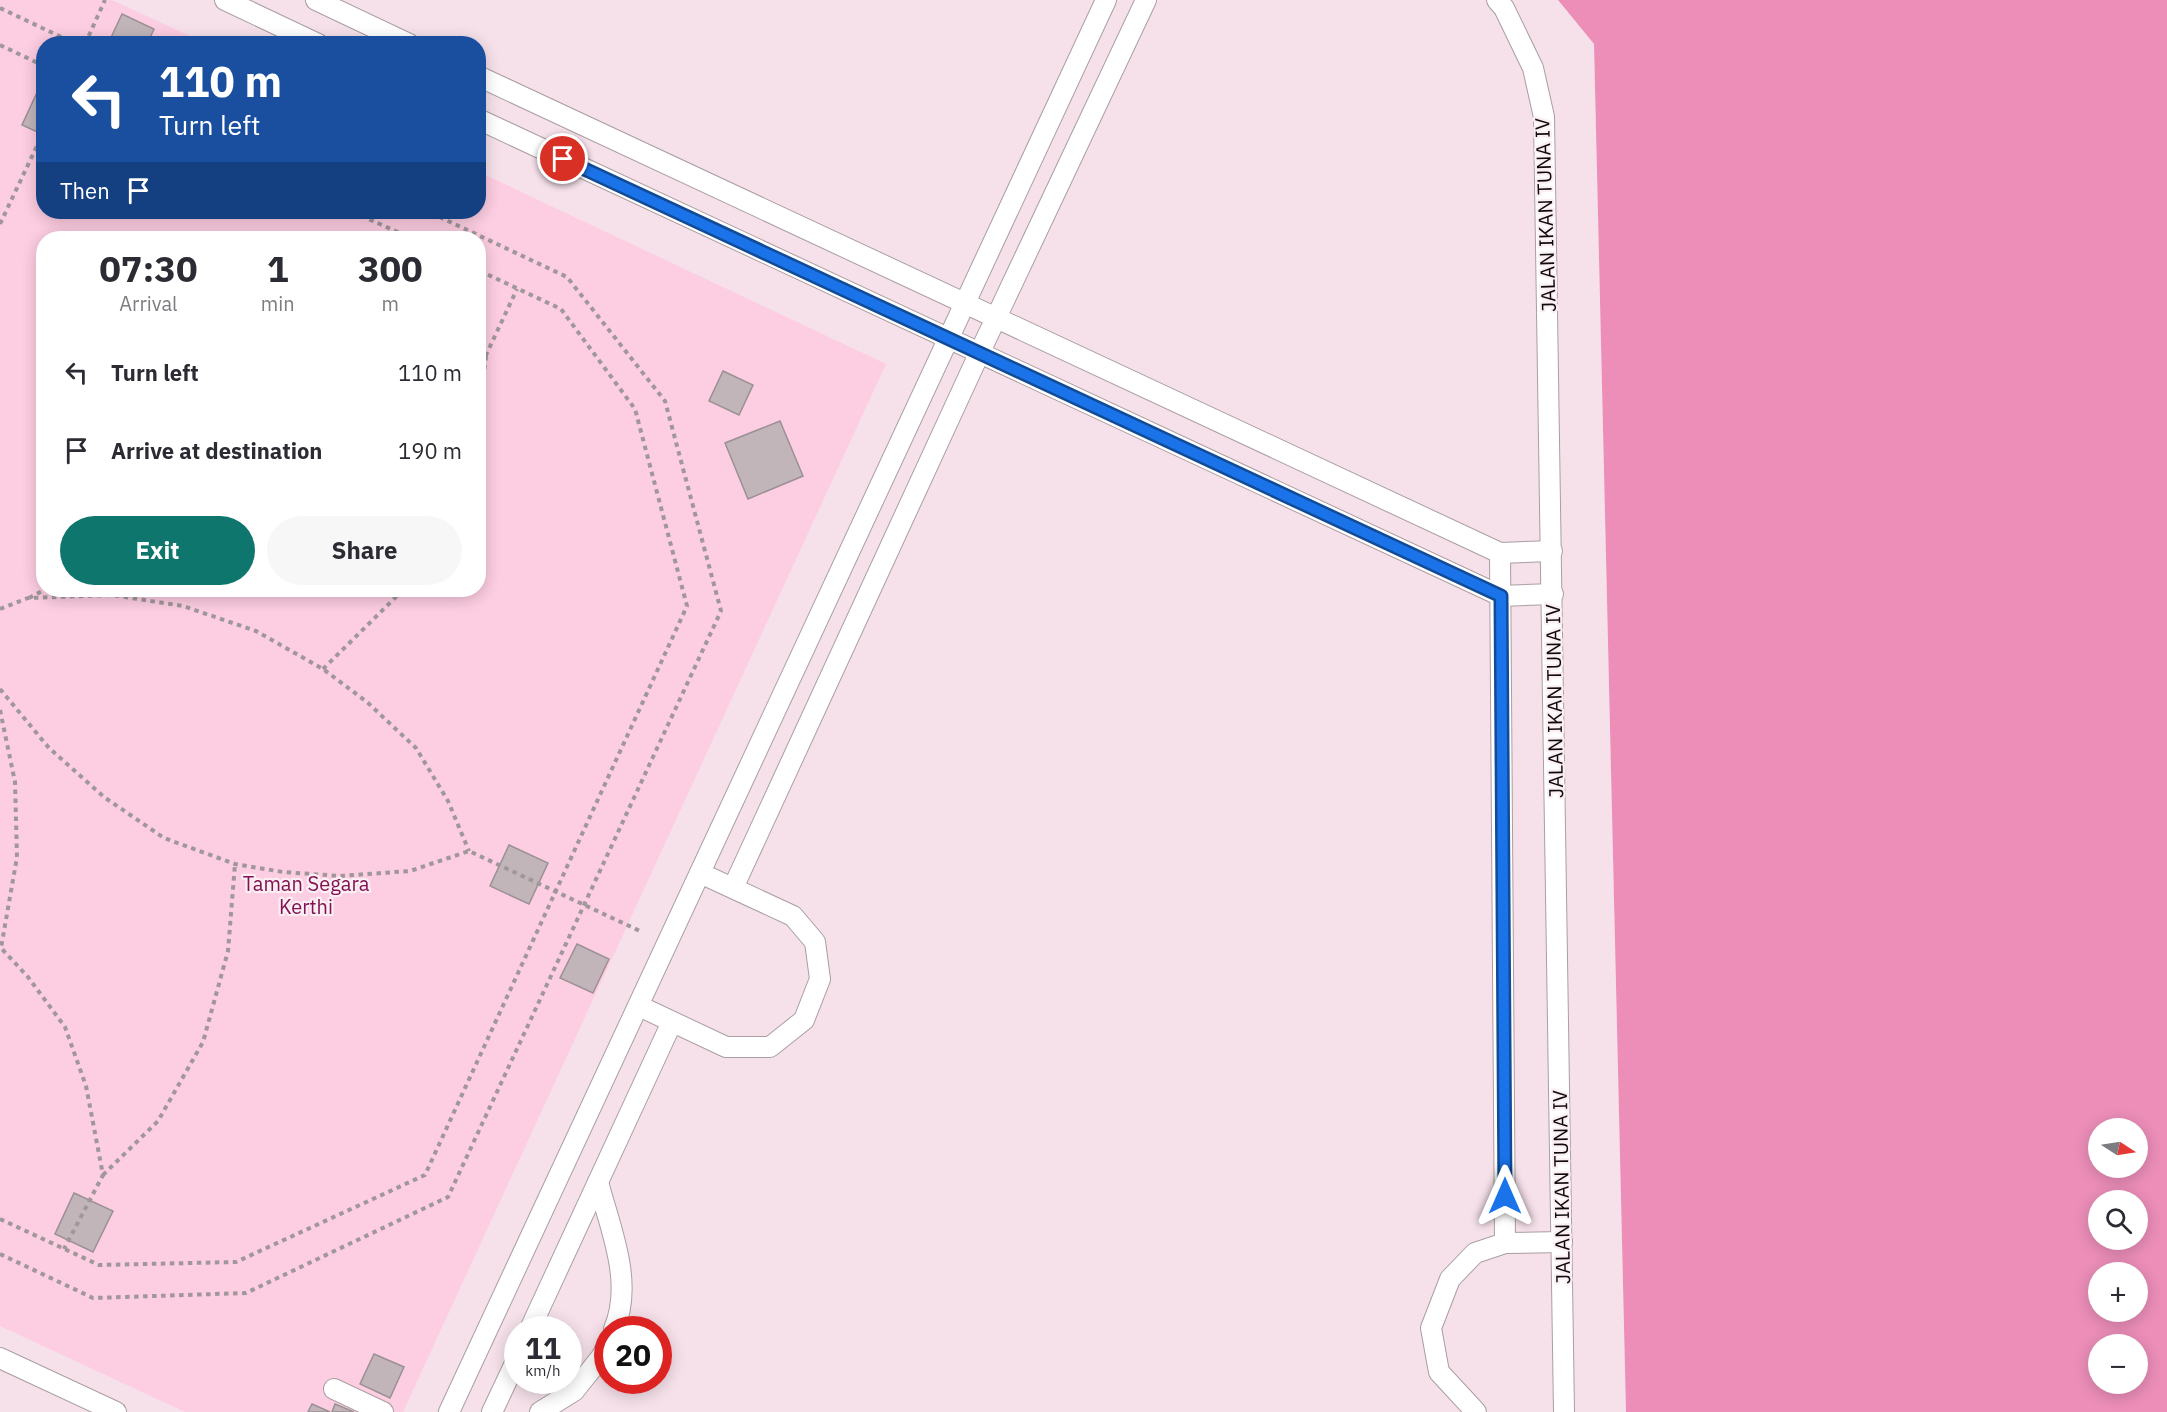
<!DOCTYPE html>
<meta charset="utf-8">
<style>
body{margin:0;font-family:"IBM Plex Sans",sans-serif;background:#f7f7f7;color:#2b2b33;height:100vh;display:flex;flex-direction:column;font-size:22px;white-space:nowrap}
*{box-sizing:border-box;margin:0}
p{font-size:20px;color:#7c7c81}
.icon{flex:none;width:33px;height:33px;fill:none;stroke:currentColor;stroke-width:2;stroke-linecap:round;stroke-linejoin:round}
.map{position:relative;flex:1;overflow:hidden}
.side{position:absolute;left:36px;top:231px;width:450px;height:366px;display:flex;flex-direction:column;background:#fff;border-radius:24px;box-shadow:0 3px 15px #0003}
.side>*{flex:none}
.banner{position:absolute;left:36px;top:36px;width:450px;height:183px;border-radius:24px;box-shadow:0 3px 15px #0003;background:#1a4fa0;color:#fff;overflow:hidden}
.needle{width:39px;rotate:102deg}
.controls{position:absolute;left:2088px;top:1118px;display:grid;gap:12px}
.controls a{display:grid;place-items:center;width:60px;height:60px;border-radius:50%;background:#fff;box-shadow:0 3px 15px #0003;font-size:30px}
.speed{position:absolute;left:504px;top:1316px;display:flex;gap:12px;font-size:30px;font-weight:700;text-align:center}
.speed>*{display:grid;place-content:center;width:78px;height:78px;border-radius:50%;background:#fff;box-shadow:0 3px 15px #0003;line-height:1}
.speed small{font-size:15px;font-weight:400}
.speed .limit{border:9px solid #d22;background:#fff;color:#111}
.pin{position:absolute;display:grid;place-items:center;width:51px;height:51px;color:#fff;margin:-26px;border:3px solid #fff;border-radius:50%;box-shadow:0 2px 6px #0007}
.me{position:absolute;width:66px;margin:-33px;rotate:0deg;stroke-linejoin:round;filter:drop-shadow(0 0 4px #0008)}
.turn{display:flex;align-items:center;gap:21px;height:126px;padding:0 24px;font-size:27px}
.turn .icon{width:78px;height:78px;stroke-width:2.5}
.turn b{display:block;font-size:42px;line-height:51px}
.then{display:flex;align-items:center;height:57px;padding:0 24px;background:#0003;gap:12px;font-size:22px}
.eta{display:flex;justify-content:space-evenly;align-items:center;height:102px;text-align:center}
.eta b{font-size:36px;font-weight:700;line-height:42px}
.cta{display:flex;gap:12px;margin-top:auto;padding:12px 24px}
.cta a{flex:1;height:69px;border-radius:36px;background:#0f766e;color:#fff;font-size:24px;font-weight:700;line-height:69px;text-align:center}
.cta a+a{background:#f7f7f7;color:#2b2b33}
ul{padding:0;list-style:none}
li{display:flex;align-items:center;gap:18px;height:78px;padding:0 24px}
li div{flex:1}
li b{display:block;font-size:22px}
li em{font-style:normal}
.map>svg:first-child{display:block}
</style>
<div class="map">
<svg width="2167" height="1412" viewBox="0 0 2167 1412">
<rect width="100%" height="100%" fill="#fceff4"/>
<path fill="#f6e1ea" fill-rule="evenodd" d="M0,0H1558L1594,44L1626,1412H0ZM44,44H478V212H44ZM44,238H478V590H44ZM518,1329H568V1380H518ZM608,1329H658V1380H608Z"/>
<path fill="#fdcde1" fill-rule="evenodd" d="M0,0H112L205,43L44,44V212H478L479,172L886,364L403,1412H185L0,1326ZM44,238H478V590H44Z"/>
<path fill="#ec8eb8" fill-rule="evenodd" d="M1558,0H2167V1412H1626L1594,44ZM2098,1128H2138V1167H2098ZM2098,1200H2138V1239H2098ZM2098,1272H2138V1311H2098ZM2098,1344H2138V1383H2098Z"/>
<g fill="#c1b5ba" stroke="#9b9094" stroke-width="1.5">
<path d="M122,14L154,29L147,44H108Z"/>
<path d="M41,84L44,85V135L22,125Z"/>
<path d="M723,371L753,385L739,415L709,401Z"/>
<path d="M780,421L803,476L748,499L725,443Z"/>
<path d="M509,845L548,863L529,904L490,886Z"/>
<path d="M577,944L609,959L593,993L560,978Z"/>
<path d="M74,1193L113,1211L93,1252L55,1234Z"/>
<path d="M374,1354L404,1367L390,1398L360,1384Z"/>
<path d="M312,1404L330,1412H308Z"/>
<path d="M335,1404L354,1412H332Z"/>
</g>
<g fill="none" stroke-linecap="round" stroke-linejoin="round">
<defs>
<g id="service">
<path d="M225,0L318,44"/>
<path d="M316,0L409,44"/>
<path d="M1497,0L1504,8L1533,68L1544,117L1564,1412"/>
<path d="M478,76L1500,553L1552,551"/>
<path d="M478,119L1501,596L1553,594"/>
<path d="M1500,553L1505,1243"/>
<path d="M733,888L979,354L1146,0"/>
<path d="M639,1006L726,1047H770L804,1020L820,979L815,942L793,916L700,873"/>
<path d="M598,1182C610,1228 634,1282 614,1329"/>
<path d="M530,1329L672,1022"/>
<path d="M0,1358L116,1412"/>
<path d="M334,1389L383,1412"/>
<path d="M449,1412C669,942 883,469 1106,0"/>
<path d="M492,1412L518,1357"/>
<path d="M540,1412L574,1391L602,1356L608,1344"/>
<path d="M1476,1412L1439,1372L1431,1328L1450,1279L1475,1253L1505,1243L1562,1242"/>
</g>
</defs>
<use href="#service" stroke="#aa9ea2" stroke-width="22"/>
<g stroke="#a0979b" stroke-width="4" stroke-dasharray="4.5 4.5" stroke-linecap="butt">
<path d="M0,8L76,44"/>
<path d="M85,44L105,0"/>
<path d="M0,45L44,66"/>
<path d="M353,212L411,238"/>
<path d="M0,224L44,131"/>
<path d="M478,361L486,355L517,289"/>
<path d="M478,423L486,356"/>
<path d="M29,598L44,590"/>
<path d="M0,609L28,598L112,595L183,606L256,631L323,669L367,702L416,748L448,801L469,851"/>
<path d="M323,669L403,590"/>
<path d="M0,689L49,748L104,797L164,838L235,864L283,872L340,876L410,871L469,851L640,931"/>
<path d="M0,710L15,782L17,857L1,948L28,977L65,1027L86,1086L103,1175L64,1249"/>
<path d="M103,1175L158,1121L203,1042L228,951L235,864"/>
<path d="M0,1219L99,1265L236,1262L425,1175L687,606L635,409L561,309L478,270"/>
<path d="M0,1254L93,1298L246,1293L448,1197L721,611L665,401L567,277L429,212"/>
</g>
<use href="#service" stroke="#fff" stroke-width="20"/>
</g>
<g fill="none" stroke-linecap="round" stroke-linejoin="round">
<defs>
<path id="route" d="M563,159L1501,596L1505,1196"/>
</defs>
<use href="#route" stroke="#114b97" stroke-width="15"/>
<use href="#route" stroke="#1a73e8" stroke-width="10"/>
</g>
<g text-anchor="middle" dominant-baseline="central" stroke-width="4.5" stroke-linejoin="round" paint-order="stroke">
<g font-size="20" fill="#0e0a0c" stroke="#fceff4">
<text transform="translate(1545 215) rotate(-92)">JALAN IKAN TUNA IV</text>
<text transform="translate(1554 701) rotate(-91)">JALAN IKAN TUNA IV</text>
<text transform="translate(1561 1187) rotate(-91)">JALAN IKAN TUNA IV</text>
</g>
<g font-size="20" fill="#821252" stroke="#fceff4">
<text x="306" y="883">Taman Segara<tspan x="306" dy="23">Kerthi</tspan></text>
</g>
</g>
</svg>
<div class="controls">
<a><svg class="needle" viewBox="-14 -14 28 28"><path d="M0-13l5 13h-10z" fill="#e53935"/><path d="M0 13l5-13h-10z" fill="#7c7c81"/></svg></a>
<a><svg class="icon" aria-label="search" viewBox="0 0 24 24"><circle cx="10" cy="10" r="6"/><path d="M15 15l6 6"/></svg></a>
<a>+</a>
<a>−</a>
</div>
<div class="speed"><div>11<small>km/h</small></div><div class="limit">20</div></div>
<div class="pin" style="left:563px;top:159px;background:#d93025"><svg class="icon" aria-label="arrive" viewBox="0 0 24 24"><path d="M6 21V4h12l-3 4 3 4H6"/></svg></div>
<svg class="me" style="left:1505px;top:1196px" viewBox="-20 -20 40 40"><path d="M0-17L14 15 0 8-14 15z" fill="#1a73e8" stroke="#fff" stroke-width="4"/></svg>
<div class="banner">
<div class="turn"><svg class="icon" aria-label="left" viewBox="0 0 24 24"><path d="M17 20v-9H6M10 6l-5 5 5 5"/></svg><div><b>110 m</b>Turn left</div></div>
<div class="then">Then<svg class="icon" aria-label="arrive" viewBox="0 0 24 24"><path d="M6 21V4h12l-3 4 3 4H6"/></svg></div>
</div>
<section class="side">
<div class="eta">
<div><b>07:30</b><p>Arrival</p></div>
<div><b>1</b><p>min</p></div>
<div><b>300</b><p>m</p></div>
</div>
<ul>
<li><svg class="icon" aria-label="left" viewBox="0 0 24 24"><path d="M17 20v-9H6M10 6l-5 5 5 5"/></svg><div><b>Turn left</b></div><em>110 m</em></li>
<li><svg class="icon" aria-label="arrive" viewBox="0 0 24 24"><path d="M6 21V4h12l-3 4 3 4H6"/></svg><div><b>Arrive at destination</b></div><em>190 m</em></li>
</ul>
<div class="cta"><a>Exit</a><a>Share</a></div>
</section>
</div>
